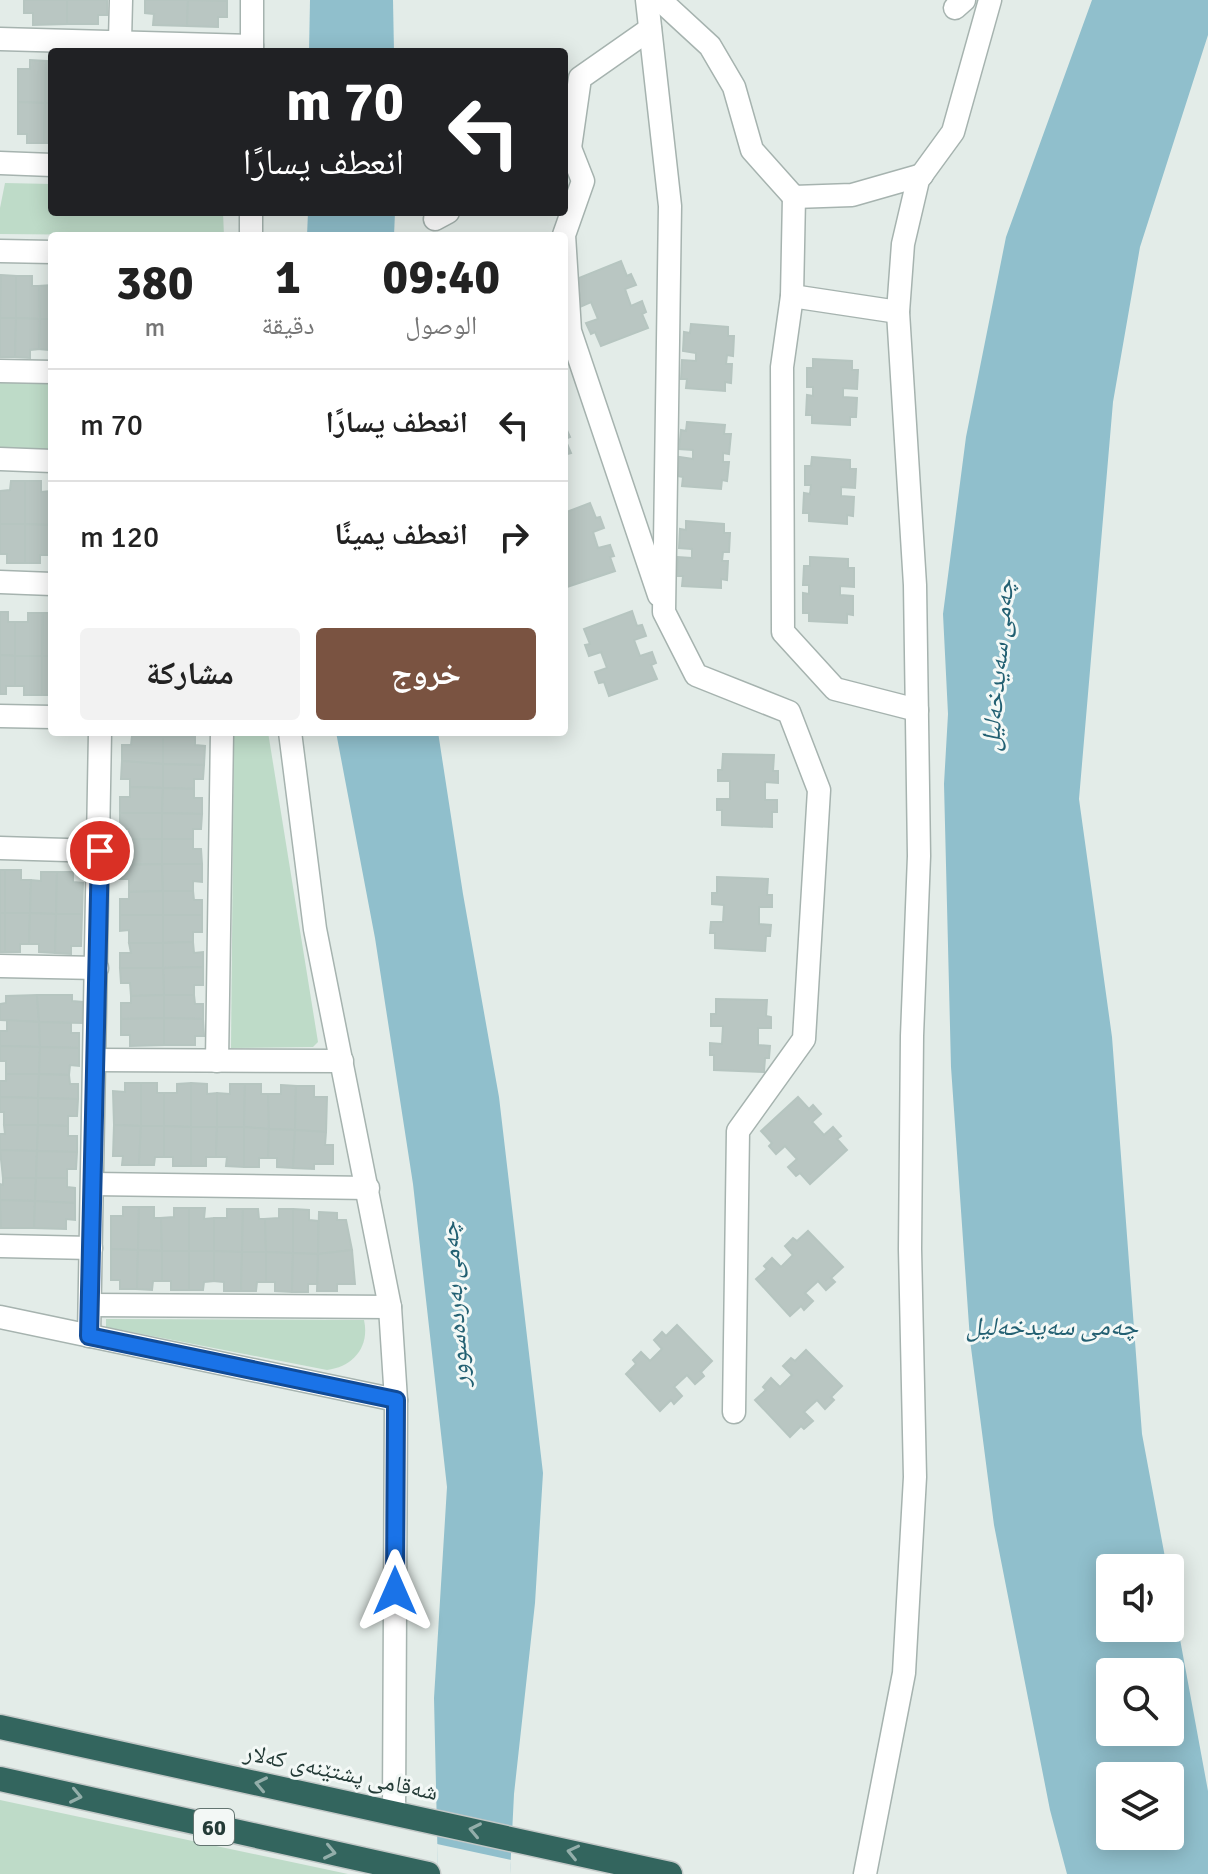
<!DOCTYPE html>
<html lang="ar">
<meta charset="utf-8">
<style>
body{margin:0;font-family:Signika,"Noto Naskh Arabic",sans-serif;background:#f2f2f2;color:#222;direction:rtl;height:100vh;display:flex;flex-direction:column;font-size:30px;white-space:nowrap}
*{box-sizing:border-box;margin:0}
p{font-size:26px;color:#767676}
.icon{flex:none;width:44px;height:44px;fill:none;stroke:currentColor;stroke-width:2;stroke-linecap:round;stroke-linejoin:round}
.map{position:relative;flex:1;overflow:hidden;direction:ltr}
.drawer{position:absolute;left:48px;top:232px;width:520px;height:504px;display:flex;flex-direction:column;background:#fff;border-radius:8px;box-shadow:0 4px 20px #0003;direction:rtl}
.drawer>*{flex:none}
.hud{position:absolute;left:48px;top:48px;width:520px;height:168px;border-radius:8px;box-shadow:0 4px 20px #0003;direction:rtl;background:#202124;color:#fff;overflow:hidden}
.tools{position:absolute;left:1096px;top:1554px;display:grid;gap:16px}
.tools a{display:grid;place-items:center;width:88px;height:88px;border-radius:8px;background:#fff;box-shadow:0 4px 20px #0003;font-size:40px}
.pin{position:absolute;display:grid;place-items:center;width:68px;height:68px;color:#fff;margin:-34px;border:4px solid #fff;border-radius:50%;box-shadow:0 2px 8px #0007}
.me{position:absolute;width:88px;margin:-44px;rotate:0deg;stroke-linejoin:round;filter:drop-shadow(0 0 6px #0008)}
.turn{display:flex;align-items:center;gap:28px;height:168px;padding:0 32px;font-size:36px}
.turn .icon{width:104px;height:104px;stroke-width:2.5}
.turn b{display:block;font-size:56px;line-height:68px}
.eta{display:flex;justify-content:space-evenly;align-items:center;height:136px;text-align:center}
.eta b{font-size:48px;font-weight:800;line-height:56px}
.action{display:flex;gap:16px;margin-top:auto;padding:16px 32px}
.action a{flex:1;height:92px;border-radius:8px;background:#7a5341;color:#fff;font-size:32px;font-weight:800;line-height:92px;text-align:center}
.action a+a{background:#f2f2f2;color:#222}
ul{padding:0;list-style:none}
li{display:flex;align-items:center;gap:24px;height:112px;padding:0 32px;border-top:2px solid #e0e0e0}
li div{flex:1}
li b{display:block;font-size:30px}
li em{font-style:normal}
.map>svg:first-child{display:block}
</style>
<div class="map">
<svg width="1208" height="1874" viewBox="0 0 1208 1874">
<rect width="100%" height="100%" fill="#e3ece8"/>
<g fill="#bedbc8">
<path d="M5,183L52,184V212H223L224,236L0,234V208Z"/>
<path d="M0,381L52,382V449L0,448Z"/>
<path d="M234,732H268L318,1042L313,1047L231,1048Z"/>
<path d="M106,1319L364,1320C370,1347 353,1367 327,1370L106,1327Z"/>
<path d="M0,1800L348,1874H0Z"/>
</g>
<g fill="#90bfcc" fill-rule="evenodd">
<path d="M310,0H393L394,52H309Z"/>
<path d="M1092,0H1208V35L1140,247L1113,402L1079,799L1112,1037L1142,1434L1167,1568H1110V1628H1170V1585L1208,1791V1874H1067L1050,1810L994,1525L970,1340L951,1067L944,784L948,714L943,614L966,437L1006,237ZM1110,1672H1170V1732H1110ZM1110,1776H1170V1836H1110Z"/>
<path d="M308,212H395L394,236H307Z"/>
<path d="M336,732H438L463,894L499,1097L543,1473L535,1603L514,1794L510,1874H438L434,1698L447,1487L413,1184L375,938Z"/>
</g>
<path fill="#e3ece8" d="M437,1844L511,1860L510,1874H438Z"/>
<g fill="#b9c6c2" stroke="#b6c5c0" stroke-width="2">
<path d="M24,0H67V24L33,25V13H24Z"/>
<path d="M67,0H107V15H98V24H67Z"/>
<path d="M145,0H188L187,26L153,25L154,14L145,13Z"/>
<path d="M188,0L227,1V17H218V27L187,26Z"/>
<path d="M30,60L46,61L45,103L18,102V69H30Z"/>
<path d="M46,61H52V103H45Z"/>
<path d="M18,102L45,103L44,143H27V134H18Z"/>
<path d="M45,103H52V143H44Z"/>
<path d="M621,261L627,276L631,274L636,285L625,289L631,306L642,301L646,312L642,314L648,328L601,346L595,332L591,334L586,323L598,319L591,302L580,307L575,296L580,295L574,280Z"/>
<path d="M1,275L16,276V318H0Z"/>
<path d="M16,276H32V286H39L40,319L16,318Z"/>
<path d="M52,285V319H40L39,286Z"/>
<path d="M0,318H16L15,357H0Z"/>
<path d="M16,318L40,319L39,349L30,350V358L15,357Z"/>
<path d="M40,319H52V358H49V350L39,349Z"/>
<path d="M691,324L728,327V336H734L733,356L727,355L726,364H732L731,383L725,382V391L686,388L687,379H681L682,360L696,361V353L683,351L684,332L690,333Z"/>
<path d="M813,359L852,361V370H858L857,389L843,388V397L857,398L856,417H850V425L812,423V415H806L807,395L813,396V387H807V368H813Z"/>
<path d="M687,422L725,425L724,434H731L729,454L723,453V462H729L727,481L722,480L721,489L682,486L683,477L677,476L679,457L693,459V450L679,449L681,430L686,431Z"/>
<path d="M565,426L570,437L565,439L571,453L564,455Z"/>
<path d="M812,457L850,460V469H856L855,488L841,487V496L854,497L853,516L847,515V524L809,521V513H803L804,493L810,494L811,485H805V466H811Z"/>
<path d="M11,481H25V524H0V491L10,490Z"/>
<path d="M25,481H41V492L50,491V525L25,524Z"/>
<path d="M590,503L596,518L600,517L604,528L593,532L598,548L610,545L614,556L610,557L615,571L567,587L564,580V513Z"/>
<path d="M686,521L724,524V533H730L729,552H723L722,561H728L727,580L721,579V588L682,586L683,576H677L678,557L692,558V549L679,548L680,529L686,530Z"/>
<path d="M0,524H25V563H7V554H0Z"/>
<path d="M25,524L50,525V555H40V563H25Z"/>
<path d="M810,557L848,559V568H854V587L840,586V595L853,596V615L847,614V623L809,621V613H803V593L809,594V585H803L804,566H810Z"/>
<path d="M632,611L637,626L642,625L646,636L634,640L640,656L652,652L656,663L651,665L657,679L609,696L604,682L599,683L595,672L607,668L601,652L589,656L585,645L590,644L584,629Z"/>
<path d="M0,612H8V622H15V656L0,655Z"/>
<path d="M28,613H43L42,656H15V622H28Z"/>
<path d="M43,613H52V656H42Z"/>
<path d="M0,655L15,656V686H6V694H0Z"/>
<path d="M15,656H42V695H24V686H15Z"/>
<rect x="42" y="656" width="10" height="39"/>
<path d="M132,736L163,737V764L122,761V745H131Z"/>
<path d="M163,737H195V745L205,746L204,765L163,764Z"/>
<path d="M723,754L774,755L773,771H778V783L765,782V800H777V812H772V827L722,825V810H717V799H730V781H718V770H722Z"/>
<path d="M122,761L163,764V788L130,787V779H121Z"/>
<path d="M163,764L204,765L203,779H194V789L163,788Z"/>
<path d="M130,787L163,788L162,813H120V797H130Z"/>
<path d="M163,788L194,789V798H202V814L162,813Z"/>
<path d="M120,813H162V839H129V829H120Z"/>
<path d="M162,813L202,814L201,829H193V839H162Z"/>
<path d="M129,839H162V864L119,865V849H129Z"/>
<path d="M162,839H193V849H201L202,864H162Z"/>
<path d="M162,864L163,891L129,892V879H119V865Z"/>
<path d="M162,864H202V882L193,881V891H163Z"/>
<rect x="0" y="870" width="5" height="43"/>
<path d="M5,870H21V880H31L30,913H5Z"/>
<path d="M41,872H57L56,914L30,913L31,880L41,881Z"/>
<path d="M57,872H73V882L83,883L82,914H56Z"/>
<path d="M717,877L768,879L767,895H772V907H759V924L771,925L770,936H766L765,951L715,948V933H710L711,922H723L724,905L712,904V893H717Z"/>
<path d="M163,891V915H120V899H129V892Z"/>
<path d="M163,891H193L194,900H202V915H163Z"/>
<rect x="0" y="913" width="5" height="39"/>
<path d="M5,913H30L29,944H20V952H5Z"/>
<path d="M30,913L56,914L55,953L39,952V944H29Z"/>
<path d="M56,914H82L81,946H71V954L55,953Z"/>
<path d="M120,915H163V943H129V930L120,931Z"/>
<path d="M163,915H202V932H193V942L163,943Z"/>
<path d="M193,942L194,953L203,952V967L163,968V943Z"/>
<path d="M129,943H163V968H120V953H131Z"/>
<path d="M203,967V985H194V995H164L163,968Z"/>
<path d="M120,968H163L164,995L131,996L130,983H121Z"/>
<path d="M37,995L39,1022L0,1020V1004L6,1003V996Z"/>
<path d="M37,995H72V1001L83,1002L82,1023L39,1022Z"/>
<path d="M164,995H194L195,1004H203V1019L164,1018Z"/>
<path d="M164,995V1018L121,1019V1003H131V996Z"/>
<path d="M716,999L767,1000L766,1016L771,1017V1028H758V1045L770,1046L769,1058H765L764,1072L714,1070V1055H710V1043L722,1044L723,1026H711V1014H716Z"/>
<path d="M164,1018V1045L130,1046V1035H121V1019Z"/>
<path d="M164,1018L203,1019L204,1036H195V1045H164Z"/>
<path d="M7,1020L39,1022L40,1047L0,1046V1031H7Z"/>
<path d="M39,1022L71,1023V1033H79V1048L40,1047Z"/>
<path d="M0,1046L40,1047L39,1074H6V1061H0Z"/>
<path d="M40,1047L79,1048V1066L70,1065L69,1075L39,1074Z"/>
<path d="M6,1074H39L38,1098L0,1097V1081H6Z"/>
<path d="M39,1074L69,1075L70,1084H78V1099L38,1098Z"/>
<path d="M125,1083H141V1126L114,1125L113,1091L125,1092Z"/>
<path d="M141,1083H157V1093H164V1126H141Z"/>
<path d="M191,1083V1127L164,1126V1093H177V1084Z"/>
<path d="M191,1083L207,1084V1094L217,1093V1127H191Z"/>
<path d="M230,1084H245L244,1127H217V1093L230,1094Z"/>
<path d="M245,1084H261V1094H268L269,1129L244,1127Z"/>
<path d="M281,1085L296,1086L295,1130L269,1129L268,1094H281Z"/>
<path d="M296,1086H314V1097H327L326,1132L295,1130Z"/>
<path d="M0,1097L38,1098V1125H4V1112H0Z"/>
<path d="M798,1097L809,1109L813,1105L821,1114L812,1122L824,1135L833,1127L841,1136L837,1139L847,1150L810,1184L800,1173L796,1176L788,1167L797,1159L785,1146L776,1154L769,1146L772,1143L761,1131Z"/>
<path d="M38,1098L78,1099L77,1116H68V1126L38,1125Z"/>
<path d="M4,1125H38L37,1151L0,1150V1134H5Z"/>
<path d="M38,1125L68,1126V1136H77V1152L37,1151Z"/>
<path d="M114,1125L141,1126L139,1165H122L123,1156H113Z"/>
<path d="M141,1126H164V1157H155L154,1165H139Z"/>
<path d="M164,1126L191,1127V1166H173V1157H164Z"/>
<path d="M191,1127H217L216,1157H206V1166H191Z"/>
<path d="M217,1127H244V1167L226,1166L227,1157H216Z"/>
<path d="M244,1127L269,1129L268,1158H259V1167H244Z"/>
<path d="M269,1129L295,1130L293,1168L277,1167V1158H268Z"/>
<path d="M295,1130L326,1132L325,1145H333V1164H314V1169L293,1168Z"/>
<path d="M0,1150L37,1151L36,1178H3Z"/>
<path d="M37,1151L77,1152L76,1169H67V1178H36Z"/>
<path d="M3,1178H36L35,1201L0,1200V1184L3,1185Z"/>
<path d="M36,1178H67V1187L75,1188V1203L35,1201Z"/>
<path d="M0,1200L35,1201L34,1228H1Z"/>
<path d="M35,1201L75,1203V1220L66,1219V1229L34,1228Z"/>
<path d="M123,1207H139L138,1250L111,1249V1216H123Z"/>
<path d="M139,1207H154V1218H161L162,1251L138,1250Z"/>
<path d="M174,1208H189V1251H162L161,1218L174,1217Z"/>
<path d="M189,1208H205L204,1219L214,1218V1251H189Z"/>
<path d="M227,1209H243L242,1252L214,1251V1218H227Z"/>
<path d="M243,1209H258L259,1219H265L266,1252H242Z"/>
<path d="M279,1209H293V1253L266,1252L265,1219L279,1218Z"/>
<path d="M293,1209L309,1210V1220L318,1221V1254L293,1253Z"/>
<path d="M319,1212L337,1213V1220H346L352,1250L318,1254Z"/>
<path d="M808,1231L843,1267L831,1278L835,1282L826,1290L818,1281L805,1293L813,1301L804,1310L801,1306L790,1316L756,1279L767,1269L764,1266L772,1258L781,1267L793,1255L785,1246L793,1238L797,1241Z"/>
<path d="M111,1249L138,1250L137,1289H120V1280H111Z"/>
<path d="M138,1250L162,1251V1281H153L152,1290L137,1289Z"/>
<path d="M352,1250L355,1284H337V1291H317L318,1254Z"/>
<path d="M162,1251H189V1290H171V1281H162Z"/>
<path d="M189,1251H214V1281L204,1282L203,1290H189Z"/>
<path d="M214,1251L242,1252L241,1291H224V1282L214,1281Z"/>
<path d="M242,1252H266V1282H257L256,1291H241Z"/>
<path d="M266,1252L293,1253L292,1292L275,1291V1282H266Z"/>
<path d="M293,1253L318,1254L317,1284H308V1292H292Z"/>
<path d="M677,1325L712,1361L701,1372L704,1376L695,1384L687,1375L674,1387L682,1396L674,1404L671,1400L660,1411L626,1374L636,1364L633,1360L641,1352L650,1361L662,1349L654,1340L662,1332L666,1336Z"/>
<path d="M806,1350L842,1386L831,1397L834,1400L825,1409L817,1400L804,1412L813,1421L804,1429L801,1426L790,1437L755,1400L766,1390L763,1387L771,1378L780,1387L792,1375L783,1366L791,1358L795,1361Z"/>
</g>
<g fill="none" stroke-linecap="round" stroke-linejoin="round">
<defs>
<g id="minor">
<path d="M647,0L670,206L664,612L696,675L789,712L819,790L804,1039L738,1131L734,1412"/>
<path d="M660,0L710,46L734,87L752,150L794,197L852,195L922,175"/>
<path d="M955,8L964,0"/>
<path d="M0,39L252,46"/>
<path d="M120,41L121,0"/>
<path d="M252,52V0"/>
<path d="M570,148L583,181L564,235L570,331L659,595"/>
<path d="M564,151L570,148L580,78L650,29"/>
<path d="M0,163L52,165"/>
<path d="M794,197L792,296L782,367L783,632L835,689L917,710"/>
<path d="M251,212V236"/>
<path d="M435,219L448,212"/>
<path d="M0,251L52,252"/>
<path d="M792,296L898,312"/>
<path d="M0,371L52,372"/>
<path d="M0,459L52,461"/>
<path d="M0,582L52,584"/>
<path d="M0,716L52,717"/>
<path d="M290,732L315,929L390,1307L396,1400L394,1813"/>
<path d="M0,848L100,851"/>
<path d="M0,966L97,968"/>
<path d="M95,1060L342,1061"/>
<path d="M217,1061L222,732"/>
<path d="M93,1184L368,1188"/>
<path d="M0,1246L91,1248"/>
<path d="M90,1305L390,1307"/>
<path d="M0,1317L396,1400"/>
<path d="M89,1336L100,732"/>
<path d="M865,1874L904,1673L915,1477L910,1249L912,1036L919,856L915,585L898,312L903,244L918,180L953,132L990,0"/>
</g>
<g id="highway">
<path d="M0,1727L670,1874"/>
<path d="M0,1779L428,1874"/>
</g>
</defs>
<use href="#minor" stroke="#a6b3af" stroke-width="25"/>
<use href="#highway" stroke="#c2c8c7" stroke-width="27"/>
<use href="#minor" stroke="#fff" stroke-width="22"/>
<use href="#highway" stroke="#33655e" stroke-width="24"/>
</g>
<defs><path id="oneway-chevron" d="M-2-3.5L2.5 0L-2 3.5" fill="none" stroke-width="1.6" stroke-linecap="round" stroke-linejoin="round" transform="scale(2)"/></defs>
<g stroke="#93aeaa">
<use href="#oneway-chevron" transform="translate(261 1784) rotate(-168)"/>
<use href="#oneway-chevron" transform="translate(76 1796) rotate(12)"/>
<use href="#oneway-chevron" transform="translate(475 1830) rotate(-168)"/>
<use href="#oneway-chevron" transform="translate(330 1852) rotate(12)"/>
<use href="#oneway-chevron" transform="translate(573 1852) rotate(-167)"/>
</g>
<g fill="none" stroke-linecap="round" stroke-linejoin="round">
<defs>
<path id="route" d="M100,851L89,1336L396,1400L395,1591"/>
</defs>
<use href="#route" stroke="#114b97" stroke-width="20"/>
<use href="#route" stroke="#1a73e8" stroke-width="14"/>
</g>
<g text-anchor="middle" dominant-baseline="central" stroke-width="6" stroke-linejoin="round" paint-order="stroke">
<rect fill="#f3f8f6" stroke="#627470" stroke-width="2" x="194" y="1809" width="40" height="36" rx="6"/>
<g font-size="22" font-weight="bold" fill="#243b37">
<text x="214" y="1827">60</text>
</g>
<g font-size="24" fill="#243b37" stroke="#f3f8f6">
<text transform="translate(341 1772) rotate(12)">شەقامی پشتێنەی کەلار</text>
</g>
<g font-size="26" font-style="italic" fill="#236072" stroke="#f3f8f6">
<text transform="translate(998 665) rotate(-85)">چەمی سەیدخەلیل</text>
<text transform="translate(455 1304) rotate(-94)">چەمی بەردەسوور</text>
<text x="1052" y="1327">چەمی سەیدخەلیل</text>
</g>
</g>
</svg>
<div class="tools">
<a><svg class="icon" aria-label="sound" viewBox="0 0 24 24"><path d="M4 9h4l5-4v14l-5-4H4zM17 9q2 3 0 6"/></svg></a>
<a><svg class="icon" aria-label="search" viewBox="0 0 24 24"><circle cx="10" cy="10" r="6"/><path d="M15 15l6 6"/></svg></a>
<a><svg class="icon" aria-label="layers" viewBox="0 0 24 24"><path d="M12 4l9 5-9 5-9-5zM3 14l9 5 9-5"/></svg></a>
</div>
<div class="pin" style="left:100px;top:851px;background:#d93025"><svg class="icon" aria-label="arrive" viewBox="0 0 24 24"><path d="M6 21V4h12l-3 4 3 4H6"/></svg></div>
<svg class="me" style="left:395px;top:1591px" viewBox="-20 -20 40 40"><path d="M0-17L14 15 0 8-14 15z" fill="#1a73e8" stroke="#fff" stroke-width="4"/></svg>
<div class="hud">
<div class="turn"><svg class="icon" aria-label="left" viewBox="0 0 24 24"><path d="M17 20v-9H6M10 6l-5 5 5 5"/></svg><div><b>70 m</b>انعطف يسارًا</div></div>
</div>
<section class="drawer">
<div class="eta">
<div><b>09:40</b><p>الوصول</p></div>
<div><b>1</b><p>دقيقة</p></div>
<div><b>380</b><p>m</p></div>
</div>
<ul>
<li><svg class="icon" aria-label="left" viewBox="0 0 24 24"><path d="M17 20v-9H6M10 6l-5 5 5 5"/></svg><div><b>انعطف يسارًا</b></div><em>70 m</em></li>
<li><svg class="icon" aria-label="right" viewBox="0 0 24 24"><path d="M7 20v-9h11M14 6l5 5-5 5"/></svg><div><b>انعطف يمينًا</b></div><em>120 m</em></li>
</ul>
<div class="action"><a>خروج</a><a>مشاركة</a></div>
</section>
</div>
